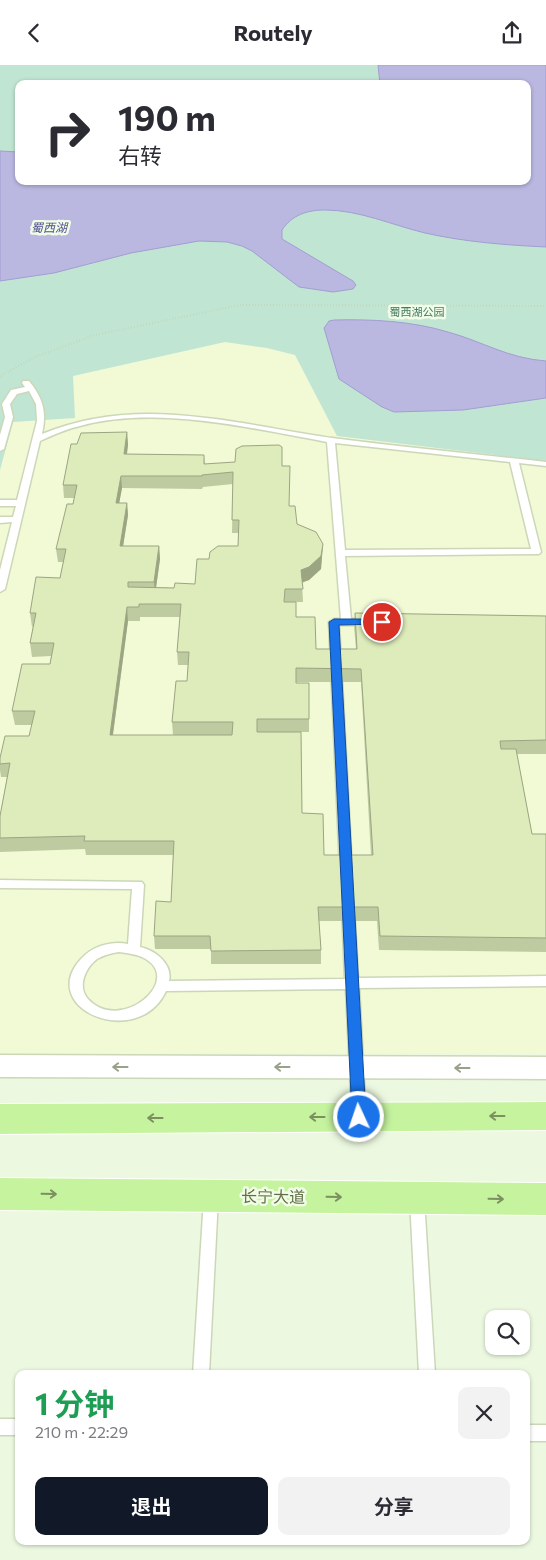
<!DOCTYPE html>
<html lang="zh">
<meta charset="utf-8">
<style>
body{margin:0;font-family:Commissioner,"Noto Sans SC",sans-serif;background:#f2f2f3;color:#2b2b33;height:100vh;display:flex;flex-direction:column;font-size:19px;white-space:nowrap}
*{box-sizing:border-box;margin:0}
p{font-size:16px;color:#7c7c81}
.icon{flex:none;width:28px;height:28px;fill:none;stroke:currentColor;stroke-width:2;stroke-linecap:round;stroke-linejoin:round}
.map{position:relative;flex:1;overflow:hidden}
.details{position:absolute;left:15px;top:1305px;width:515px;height:175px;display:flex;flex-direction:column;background:#fff;border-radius:10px;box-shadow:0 1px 4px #0004}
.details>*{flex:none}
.top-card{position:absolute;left:15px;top:15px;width:516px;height:105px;border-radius:10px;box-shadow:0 1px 4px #0004;background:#fff;color:#2b2b33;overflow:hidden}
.buttons{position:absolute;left:485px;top:1245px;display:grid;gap:10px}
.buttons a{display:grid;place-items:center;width:45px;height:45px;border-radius:10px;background:#fff;box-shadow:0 1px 4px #0004;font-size:25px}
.pin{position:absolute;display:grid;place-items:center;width:42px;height:42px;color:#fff;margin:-21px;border:2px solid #fff;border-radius:50%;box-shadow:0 1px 5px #0007}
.me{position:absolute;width:55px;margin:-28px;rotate:357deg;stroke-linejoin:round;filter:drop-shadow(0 0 4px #0008)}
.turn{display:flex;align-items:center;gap:18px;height:105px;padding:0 20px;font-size:22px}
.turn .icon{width:65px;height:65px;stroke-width:2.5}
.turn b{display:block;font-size:35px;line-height:42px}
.round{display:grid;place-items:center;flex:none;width:52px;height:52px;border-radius:10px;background:#f2f2f3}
.summary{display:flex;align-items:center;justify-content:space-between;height:85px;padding:0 20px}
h1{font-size:30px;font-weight:700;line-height:38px;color:#1e9e55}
.cta{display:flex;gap:10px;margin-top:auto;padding:10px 20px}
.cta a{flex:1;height:58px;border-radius:10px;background:#111827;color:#fff;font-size:20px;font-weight:700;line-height:58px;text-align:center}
.cta a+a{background:#f2f2f3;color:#2b2b33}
header{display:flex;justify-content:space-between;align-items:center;height:65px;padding:0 20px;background:#fff;font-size:22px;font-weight:700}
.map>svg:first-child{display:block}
</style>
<header><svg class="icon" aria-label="back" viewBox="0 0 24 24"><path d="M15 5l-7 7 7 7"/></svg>Routely<svg class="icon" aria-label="share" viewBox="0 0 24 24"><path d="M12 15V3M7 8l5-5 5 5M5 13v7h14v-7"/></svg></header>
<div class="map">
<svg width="546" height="1495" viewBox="0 0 546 1495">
<rect width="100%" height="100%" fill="#ecf9e0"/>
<path fill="#f1f9d5" d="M225,277L267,283L295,290L337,371L546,396V989L0,988V405L13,357L75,353L73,311Z"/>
<path fill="#c1e5d3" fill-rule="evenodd" d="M0,0H546V396L337,371L295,290L267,283L225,277L73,311L75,353L13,357L0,405ZM19,19H528V116H19Z"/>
<g fill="#bab7e1" stroke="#a29ed1">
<path d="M378,0H546V182C505,180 465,177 425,168C392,160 359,145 325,145C307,145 292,150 282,165V174L353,216L356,220L353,224L333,227L299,222L252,186L242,181L227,177L199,176L131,188L54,208L0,216V86L19,87V116H528V19H380Z"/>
<path d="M334,255C371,254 412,256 448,267C484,277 507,293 546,296V333L463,345L394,347L382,342L339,314L324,263L329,256Z"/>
</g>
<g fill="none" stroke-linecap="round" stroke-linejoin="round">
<defs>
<g id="service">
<path d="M23,316H29C43,333 47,347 42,369C139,329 234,359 332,373C403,382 475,389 546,397V401L519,398L541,487L539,489L345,491L351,554H369L374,557L369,560H339L352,805L350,808H342L340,805L329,557L334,554H341L327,377C250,363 157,340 80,361C66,364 53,370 40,376L5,524L0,527V505L12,457L0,458V452H13L16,441H0V435H17L37,356L36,339L29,326L17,329L10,339L13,352L4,384L0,386V370L5,352L2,339L11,325L25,322L22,318ZM335,378L510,397L531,484L345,485Z"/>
<path d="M0,815L142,817L144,820L140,882C155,885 173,899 169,916L345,914L342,841L344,838H352L354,841L358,913L546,911V921L359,923L366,1052L364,1056L359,1058L354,1056L352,1052L346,924L166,926C137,988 30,941 85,890C96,880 114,876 128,879L132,824L0,823ZM119,887C126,888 135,889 142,892C187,913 121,970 88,934C77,922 85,903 97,894C104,890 111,888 119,887Z"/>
<path d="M211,1126L216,1128L218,1133L209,1309H193L204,1133L206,1128Z"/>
<path d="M417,1127L422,1129L424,1134L435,1309H419L410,1134L412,1129Z"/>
<rect x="0" y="1354" width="19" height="16"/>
<rect x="526" y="1360" width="20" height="16"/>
</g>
<path id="minor" d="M0,990L546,992V1014L0,1012Z"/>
<g id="primary">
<path d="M546,1037V1065L0,1069V1039Z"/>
<path d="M0,1113L546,1118V1150L0,1145Z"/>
</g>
</defs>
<use href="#service" stroke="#cbd7b8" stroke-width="3"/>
<use href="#minor" stroke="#cbd7b8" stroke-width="3"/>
<use href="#primary" stroke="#fff" stroke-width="2"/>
<path stroke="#c1d09e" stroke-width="2" stroke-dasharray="0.5 2.5" stroke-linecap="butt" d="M0,311L37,291L95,270L240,240L546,241"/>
<use href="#service" fill="#fff" fill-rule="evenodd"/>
<use href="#minor" fill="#fff" fill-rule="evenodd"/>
<use href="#primary" fill="#c5f39e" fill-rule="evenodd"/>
</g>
<path fill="#becba0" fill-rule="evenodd" d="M127,367L128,380L127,389L204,390L205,399L282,401L289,441L297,459L323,479L321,504L309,515L302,518L303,537H296V552L316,584H356L354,561L355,548L546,551V689H517L532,769H546V887L379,885L377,856H319L321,885V899H211V884H155L154,871L171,837L173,790H86L85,784L0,787V751L7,712H1L0,705V693L29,671L32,660H15L12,646L50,599L51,591L32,592L30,578L33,561L32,562L30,548L60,513L63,497H58L56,484L73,439L74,433H64L63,420L77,379ZM233,419L232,468H238V481L209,494L195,519L174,523L156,522L160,494L159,481H123L128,450L127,438H119L122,423L202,424L203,422ZM140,552H180L177,587L178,600H188L187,616L172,657L173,670H113L128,556H140ZM296,617H361L371,790H324L302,748L301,667H309V654Z"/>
<g fill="#9ba582">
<path d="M127,367L128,380L125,402L124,389Z"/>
<path d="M121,411L122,423L117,450L116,438Z"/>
<path d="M127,438L128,450L121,494L120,481Z"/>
<path d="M323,479L321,504L309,515L300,518L301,505Z"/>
<path d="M159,481L160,494L155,530L154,517Z"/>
<path d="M127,542L128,556L111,683L110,670Z"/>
</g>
<path fill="#ddecba" stroke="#9ba582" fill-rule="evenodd" d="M127,367L124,389L204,390V399L235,397L236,384L242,381L279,380L282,382V401H290L289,441H295L297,459L316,467L323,479L321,491L309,502L301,505L303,524H285L284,537H296V552H315L316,584H357L355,548L546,551V675L500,676L501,684H516L532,769H546V873L380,871L378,842H318L321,885L211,886L210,871H154L156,836L171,837L174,776H84L85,771L0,773V751L10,698L0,699V693L5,671H29L35,646H12L22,599H50L54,578H30L36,548H30L36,512L60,513L66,484H56L67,439H73L77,420H63L71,379H77L81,368ZM233,407L232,455H239L238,481H218L210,487L209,494H197L195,519L175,518L174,523L128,522V517H154L159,481H120L127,438H116L121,411H202V410ZM139,539H181L177,587H189L187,616H176L172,657H233L232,670H110L127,542H139ZM296,603L361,604L373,790H324L323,749L302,748L301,667H257V654H309V618H296Z"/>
<defs><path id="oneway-shaft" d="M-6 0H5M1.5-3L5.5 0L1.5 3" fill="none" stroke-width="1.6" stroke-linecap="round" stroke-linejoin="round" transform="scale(1.25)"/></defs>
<g stroke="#9aa189">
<use href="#oneway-shaft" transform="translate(120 1002) rotate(-180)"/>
<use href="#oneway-shaft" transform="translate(282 1002) rotate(-180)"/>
<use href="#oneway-shaft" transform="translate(462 1003) rotate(-180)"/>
</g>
<g stroke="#7c8f5f">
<use href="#oneway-shaft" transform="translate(497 1051) rotate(180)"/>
<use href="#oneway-shaft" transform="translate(317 1052) rotate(180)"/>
<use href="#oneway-shaft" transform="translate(155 1053) rotate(180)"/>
<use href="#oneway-shaft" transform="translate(49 1129) rotate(1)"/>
<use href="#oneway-shaft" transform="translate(334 1132) rotate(1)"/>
<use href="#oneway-shaft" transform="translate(496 1134) rotate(1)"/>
</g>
<path fill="#1a73e8" stroke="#114b97" d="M382,554L387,557L385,559L339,560L366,1052L364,1056L359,1058L354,1056L352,1052L329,557L334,554Z"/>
<g text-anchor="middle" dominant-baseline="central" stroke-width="5" stroke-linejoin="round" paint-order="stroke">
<g font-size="11" fill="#467966" stroke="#f1fde6">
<text x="417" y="246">蜀西湖公园</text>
</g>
<g font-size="12" font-style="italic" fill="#555093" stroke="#f1fde6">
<text x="49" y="162">蜀西湖</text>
</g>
<g font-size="16" fill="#646e4a" stroke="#f1fde6">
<text transform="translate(273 1131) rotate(1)">长宁大道</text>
</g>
</g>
</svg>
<div class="buttons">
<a><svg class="icon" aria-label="search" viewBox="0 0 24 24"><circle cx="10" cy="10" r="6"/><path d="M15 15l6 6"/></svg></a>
</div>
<div class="pin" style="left:382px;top:557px;background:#d93025"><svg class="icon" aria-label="arrive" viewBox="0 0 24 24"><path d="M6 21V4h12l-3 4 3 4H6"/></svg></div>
<svg class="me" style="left:359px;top:1052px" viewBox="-20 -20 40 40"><circle r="17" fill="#1a73e8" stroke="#fff" stroke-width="3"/><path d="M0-11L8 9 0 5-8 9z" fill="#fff"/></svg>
<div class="top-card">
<div class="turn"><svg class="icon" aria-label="right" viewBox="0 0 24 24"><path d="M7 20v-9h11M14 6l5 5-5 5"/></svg><div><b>190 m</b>右转</div></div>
</div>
<section class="details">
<div class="summary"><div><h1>1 分钟</h1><p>210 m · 22:29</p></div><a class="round"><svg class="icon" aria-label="close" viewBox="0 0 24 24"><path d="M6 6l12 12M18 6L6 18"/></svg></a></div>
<div class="cta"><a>退出</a><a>分享</a></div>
</section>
</div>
